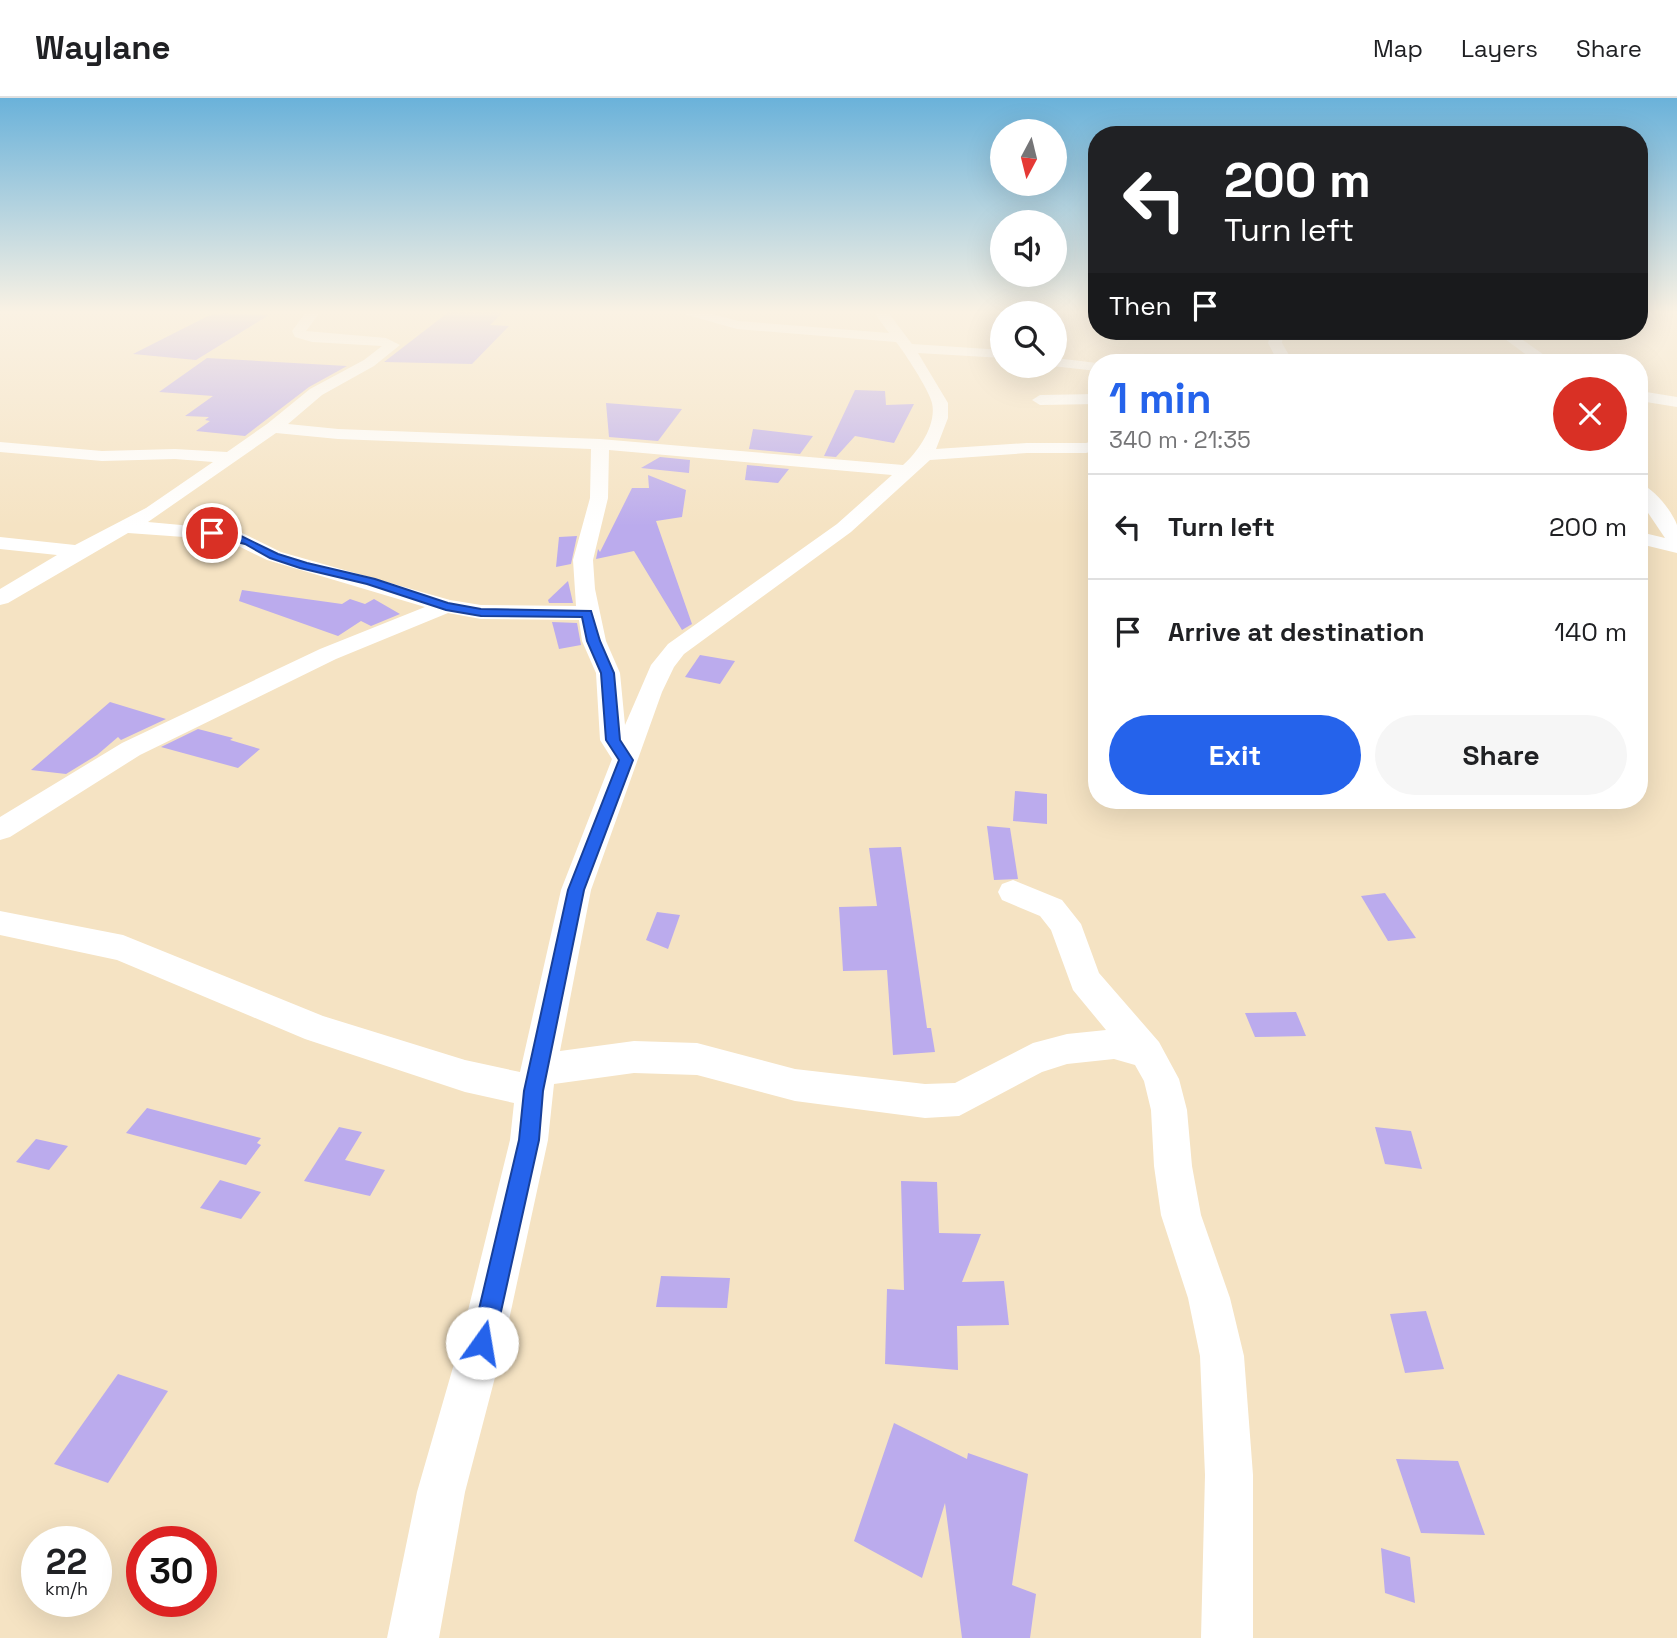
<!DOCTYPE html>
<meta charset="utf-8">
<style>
body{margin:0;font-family:"Space Grotesk",sans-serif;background:#f6f6f6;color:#202124;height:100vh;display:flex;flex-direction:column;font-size:26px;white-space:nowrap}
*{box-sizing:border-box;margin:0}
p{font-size:23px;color:#757577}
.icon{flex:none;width:38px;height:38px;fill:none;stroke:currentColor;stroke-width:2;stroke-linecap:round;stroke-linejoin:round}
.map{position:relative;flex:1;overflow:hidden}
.drawer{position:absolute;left:1088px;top:256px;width:560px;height:455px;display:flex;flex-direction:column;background:#fff;border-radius:28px;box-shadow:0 7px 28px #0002}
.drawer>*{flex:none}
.banner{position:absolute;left:1088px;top:28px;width:560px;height:214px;border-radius:28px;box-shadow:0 7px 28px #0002;background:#202124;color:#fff;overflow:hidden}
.needle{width:46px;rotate:187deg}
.buttons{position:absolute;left:990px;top:21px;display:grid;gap:14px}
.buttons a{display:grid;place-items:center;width:77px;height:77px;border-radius:50%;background:#fff;box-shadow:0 7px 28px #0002;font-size:35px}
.speed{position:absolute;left:21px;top:1428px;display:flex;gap:14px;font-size:35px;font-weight:700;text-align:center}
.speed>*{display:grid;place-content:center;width:91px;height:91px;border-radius:50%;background:#fff;box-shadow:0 7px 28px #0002;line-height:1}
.speed small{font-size:18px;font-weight:400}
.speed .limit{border:10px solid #d22;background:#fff;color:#111}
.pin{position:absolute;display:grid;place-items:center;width:60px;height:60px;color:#fff;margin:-30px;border:4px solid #fff;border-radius:50%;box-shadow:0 2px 7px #0007}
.me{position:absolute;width:77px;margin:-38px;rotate:13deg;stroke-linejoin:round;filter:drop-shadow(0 0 5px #0008)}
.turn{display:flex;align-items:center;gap:24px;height:147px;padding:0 21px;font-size:32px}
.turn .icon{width:91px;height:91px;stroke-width:2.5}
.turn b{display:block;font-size:49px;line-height:60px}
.then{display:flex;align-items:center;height:66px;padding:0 21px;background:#0003;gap:14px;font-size:26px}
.round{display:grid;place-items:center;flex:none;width:74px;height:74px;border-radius:37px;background:#f6f6f6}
.overview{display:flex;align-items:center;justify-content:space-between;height:119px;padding:0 21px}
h1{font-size:42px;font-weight:700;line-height:52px;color:#2563eb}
.cta{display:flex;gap:14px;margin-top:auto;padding:14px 21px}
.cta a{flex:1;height:80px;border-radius:42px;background:#2563eb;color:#fff;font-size:28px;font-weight:700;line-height:80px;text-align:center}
.cta a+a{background:#f6f6f6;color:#202124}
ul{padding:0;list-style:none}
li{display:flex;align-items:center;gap:21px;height:105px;padding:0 21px;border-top:2px solid #e0e0e0}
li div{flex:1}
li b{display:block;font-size:26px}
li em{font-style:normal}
header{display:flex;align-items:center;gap:42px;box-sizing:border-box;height:98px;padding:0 35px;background:#fff;border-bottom:2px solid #e0e0e0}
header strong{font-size:33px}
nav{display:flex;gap:38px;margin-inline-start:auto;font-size:24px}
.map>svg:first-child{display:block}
</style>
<header>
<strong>Waylane</strong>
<nav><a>Map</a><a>Layers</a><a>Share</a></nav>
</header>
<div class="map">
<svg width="1677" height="1540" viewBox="0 0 1677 1540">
<rect width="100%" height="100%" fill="#f5e3c3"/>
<g fill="#bbabed">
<path d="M450,213L503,214L490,227L509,228L472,266L384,264Z"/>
<path d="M223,215L269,217L196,262L133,256L208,218Z"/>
<path d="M207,260L347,268L309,289L245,338L196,333L210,323L205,322L209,319L185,318L213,298L159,294Z"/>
<path d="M855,292L885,293L886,307L914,306L894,345L855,338L836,359L824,358Z"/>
<path d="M606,305L682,311L658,343L609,339Z"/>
<path d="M753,331L813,338L800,356L749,351Z"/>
<path d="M660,359L690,362L689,375L641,370Z"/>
<path d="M747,367L789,371L778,385L745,382Z"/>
<path d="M648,377L686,392L682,419L656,423L692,526L682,532L634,453L596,461L598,451L600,454L632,390H649Z"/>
<path d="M577,438L571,466L556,469L559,439Z"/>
<path d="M568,483L573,505H549L548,502Z"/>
<path d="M242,492L342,506L350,501L365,506L374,501L400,516L371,528L361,523L338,538L239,503Z"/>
<path d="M552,524L577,525L581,547L559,551Z"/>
<path d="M700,557L735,563L720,586L685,579Z"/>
<path d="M110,604L166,621L121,642L118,639L97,657L66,676L31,672Z"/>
<path d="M198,631L233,640L230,642L260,651L238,670L161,649Z"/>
<path d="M1015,693L1047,696V726L1013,723Z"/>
<path d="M987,728L1010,730L1018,781L994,782Z"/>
<path d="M901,749L927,930H931L935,954L893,957L887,872L843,873L839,809L877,808L869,750Z"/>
<path d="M1385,795L1416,840L1388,843L1361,798Z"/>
<path d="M657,814L680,817L668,851L646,842Z"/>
<path d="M1296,914L1306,938L1255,939L1245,915Z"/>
<path d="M147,1010L261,1040L257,1045L261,1047L246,1067L126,1035Z"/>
<path d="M339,1029L362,1034L345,1062L385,1072L370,1098L304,1083Z"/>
<path d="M1375,1029L1411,1033L1422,1071L1385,1066Z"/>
<path d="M36,1041L68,1048L49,1072L16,1064Z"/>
<path d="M220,1082L261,1094L241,1121L200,1110Z"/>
<path d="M901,1083L937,1084L939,1135L981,1136L962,1184L1004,1183L1009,1227L957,1228L958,1272L885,1266L887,1191L904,1192Z"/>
<path d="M661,1178L730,1180L727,1210L656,1209Z"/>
<path d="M1426,1213L1444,1271L1405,1275L1390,1216Z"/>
<path d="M118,1276L168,1293L108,1385L54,1366Z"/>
<path d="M894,1325L967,1361L968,1355L1028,1376L1012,1487L1036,1496L1030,1540H962L945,1405L922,1480L854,1443Z"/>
<path d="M1396,1361L1458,1363L1485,1437L1421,1435Z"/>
<path d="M1381,1450L1410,1459L1415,1505L1385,1495Z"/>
</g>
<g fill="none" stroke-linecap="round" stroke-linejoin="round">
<g fill="#fff" fill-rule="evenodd">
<path d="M307,213H321L306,233L386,240L400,247L374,268L322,297L288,326L338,331L600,341L903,367C918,354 937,327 932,305C929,292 905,255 896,244L737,231L684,216L682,213H702L738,223L889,235L873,213H887L912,246L1003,252V260L918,255L948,305V320L936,351L1027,345H1086L1097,342V352L1086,355H1027L930,362L851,434L684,556L674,569L662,594L591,792L560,953L634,943L697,945L795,971L925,986L955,985L1033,945L1067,936L1106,932L1073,892L1051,832L1040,818L1002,802L998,794L1002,786L1013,782L1062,802L1081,826L1099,875L1159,944L1179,981L1187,1012L1192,1068L1201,1117L1230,1200L1244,1258L1253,1377V1540H1201L1205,1377L1200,1258L1188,1200L1161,1117L1154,1068L1151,1012L1144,983L1135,967L1114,961L1067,966L1042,974L959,1018L925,1020L795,1003L697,977L634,975L554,986L548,1042L504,1245L465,1394L439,1540H387L417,1394L460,1245L510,1042L514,1005L465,994L305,941L117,862L0,837V813L123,837L323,918L465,962L520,974L561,792L612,661L600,642L596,575L582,543L579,522L481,521L448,515L336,561L140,657L10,739L0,742V719L122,645L320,551L425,509L267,462L226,442L128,435L8,505L0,507V491L57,457L0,451V439L75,447L146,410L213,364L175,361L102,363L0,354V344L102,353L175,351L227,354L267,326L310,291L364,262L382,248L312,244L295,239L292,233ZM276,335L338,341L591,351L590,400L573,462L576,508L481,507L450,502L281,454L236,432L148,424ZM609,352L892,377L837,426L668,546L651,567L625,627L620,575L606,543L595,491L593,462L608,400Z"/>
<path d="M1494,233H1510L1554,264H1536Z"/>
<path d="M1276,234L1283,238L1282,245L1293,264H1278L1268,245L1271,235Z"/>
<path d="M1055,260L1097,265V273L1052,268H1055Z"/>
<path d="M1640,293L1677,299V309L1640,303Z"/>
<path d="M1097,296V306L1040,307L1032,302L1040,297Z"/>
<path d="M1640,386C1654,390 1672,413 1677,427C1677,435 1677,447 1677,455L1640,446V434L1665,440L1640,403Z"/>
</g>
</g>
<linearGradient id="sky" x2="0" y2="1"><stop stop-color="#6ab2da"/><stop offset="0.5" stop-color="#faf2e4"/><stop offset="1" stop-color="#faf2e4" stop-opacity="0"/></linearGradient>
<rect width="1677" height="428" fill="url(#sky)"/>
<path fill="#2563eb" stroke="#184099" stroke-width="2" d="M212,431L233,434L278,456L307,465L375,481L448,505L481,511L591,513L600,543L614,575L620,642L633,662L584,792L543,993L539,1042L494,1245L491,1253L482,1256L474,1253L471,1245L519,1042L524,993L568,792L619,662L606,642L601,575L587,543L582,519L481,518L446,512L367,486L300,470L270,460L245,446L208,437L207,435Z"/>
</svg>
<div class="buttons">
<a><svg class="needle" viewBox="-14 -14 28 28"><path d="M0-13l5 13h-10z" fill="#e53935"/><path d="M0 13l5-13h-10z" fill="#757577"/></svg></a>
<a><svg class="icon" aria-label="sound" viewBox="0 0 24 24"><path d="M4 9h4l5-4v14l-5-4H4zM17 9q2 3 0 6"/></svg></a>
<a><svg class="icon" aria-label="search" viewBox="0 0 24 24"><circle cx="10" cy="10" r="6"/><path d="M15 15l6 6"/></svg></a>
</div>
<div class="speed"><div>22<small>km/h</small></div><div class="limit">30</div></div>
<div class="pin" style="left:212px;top:435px;background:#d93025"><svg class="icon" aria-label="arrive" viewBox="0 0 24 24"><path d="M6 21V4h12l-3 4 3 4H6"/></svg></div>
<svg class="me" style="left:482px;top:1245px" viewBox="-20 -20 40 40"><circle r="19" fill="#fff"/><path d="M0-13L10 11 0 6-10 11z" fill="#2563eb"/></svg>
<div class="banner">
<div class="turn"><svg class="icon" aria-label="left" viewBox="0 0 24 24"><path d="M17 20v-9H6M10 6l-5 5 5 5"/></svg><div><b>200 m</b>Turn left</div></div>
<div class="then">Then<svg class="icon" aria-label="arrive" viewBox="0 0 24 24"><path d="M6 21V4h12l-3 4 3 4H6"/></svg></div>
</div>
<section class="drawer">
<div class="overview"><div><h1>1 min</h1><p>340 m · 21:35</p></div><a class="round" style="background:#d93025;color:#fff"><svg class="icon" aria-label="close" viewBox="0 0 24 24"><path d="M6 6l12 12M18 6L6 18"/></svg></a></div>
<ul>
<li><svg class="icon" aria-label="left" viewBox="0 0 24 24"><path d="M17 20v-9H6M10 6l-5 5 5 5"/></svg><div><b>Turn left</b></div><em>200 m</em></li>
<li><svg class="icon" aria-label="arrive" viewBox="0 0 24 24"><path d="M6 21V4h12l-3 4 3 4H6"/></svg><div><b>Arrive at destination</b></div><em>140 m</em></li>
</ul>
<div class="cta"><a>Exit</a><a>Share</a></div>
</section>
</div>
